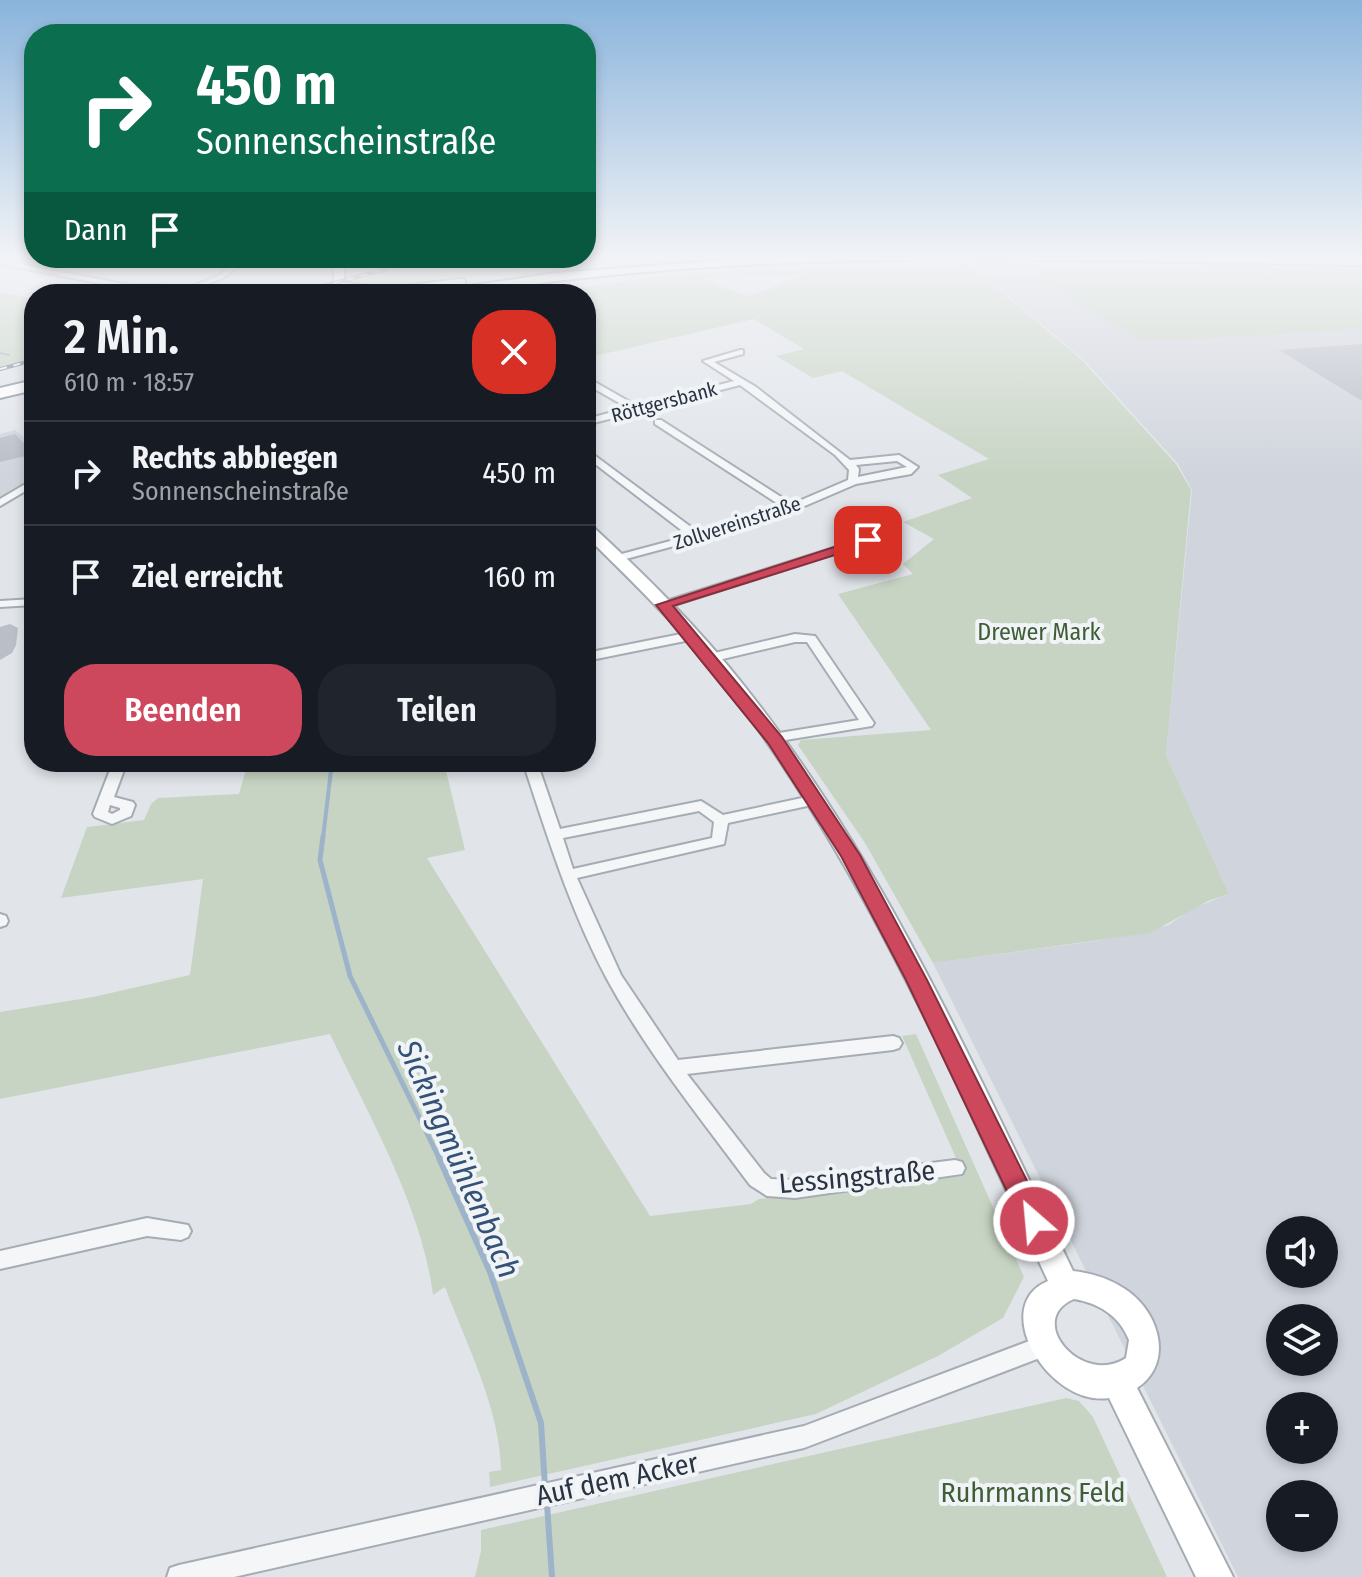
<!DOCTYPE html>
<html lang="de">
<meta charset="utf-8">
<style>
body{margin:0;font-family:"Fira Sans Condensed",sans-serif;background:#20242c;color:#f1f3f6;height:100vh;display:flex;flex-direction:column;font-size:30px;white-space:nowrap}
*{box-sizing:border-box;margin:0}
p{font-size:26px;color:#9ea1a6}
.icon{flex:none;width:44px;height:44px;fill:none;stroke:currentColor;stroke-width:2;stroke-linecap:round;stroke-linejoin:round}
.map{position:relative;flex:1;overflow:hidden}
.side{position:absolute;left:24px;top:284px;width:572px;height:488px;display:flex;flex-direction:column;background:#171b24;border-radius:32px;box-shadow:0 4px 12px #0003}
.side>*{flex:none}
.hud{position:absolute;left:24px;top:24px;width:572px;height:244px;border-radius:32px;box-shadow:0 4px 12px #0003;background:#0b6e4f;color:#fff;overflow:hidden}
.controls{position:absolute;left:1266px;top:1216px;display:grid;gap:16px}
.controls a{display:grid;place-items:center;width:72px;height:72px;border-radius:50%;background:#171b24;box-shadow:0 4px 12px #0003;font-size:40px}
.pin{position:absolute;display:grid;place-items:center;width:68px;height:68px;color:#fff;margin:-34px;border-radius:16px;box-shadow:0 4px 12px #0006}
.me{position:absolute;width:88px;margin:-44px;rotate:333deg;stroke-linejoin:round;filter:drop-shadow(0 0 6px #0008)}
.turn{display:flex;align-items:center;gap:28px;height:168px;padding:0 40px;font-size:36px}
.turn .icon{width:104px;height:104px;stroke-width:2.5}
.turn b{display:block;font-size:56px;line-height:68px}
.then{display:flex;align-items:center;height:76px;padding:0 40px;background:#0003;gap:16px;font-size:30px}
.round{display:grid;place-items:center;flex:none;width:84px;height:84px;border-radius:32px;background:#20242c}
.headline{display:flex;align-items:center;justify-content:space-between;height:136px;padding:0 40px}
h1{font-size:48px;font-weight:600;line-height:60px}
.cta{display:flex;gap:16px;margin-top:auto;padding:16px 40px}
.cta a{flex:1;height:92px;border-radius:32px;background:#ce485d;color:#fff;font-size:32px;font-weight:600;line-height:92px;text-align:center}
.cta a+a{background:#20242c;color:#f1f3f6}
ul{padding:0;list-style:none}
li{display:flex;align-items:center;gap:24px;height:104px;padding:0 40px;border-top:2px solid #363941}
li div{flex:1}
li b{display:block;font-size:30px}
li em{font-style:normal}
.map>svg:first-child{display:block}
</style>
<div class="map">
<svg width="1362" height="1577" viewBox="0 0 1362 1577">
<rect width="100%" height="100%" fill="#e1e5ea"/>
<g fill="#d0d4dc" fill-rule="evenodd">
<path d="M1362,273V1577H1238L933,963L1096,941L1169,925L1189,910L1229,894L1166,755L1192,490L1178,464L1084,360L982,274ZM1280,1230H1324V1274H1280ZM1280,1318H1324V1362H1280ZM1280,1406H1324V1450H1280ZM1280,1494H1324V1538H1280Z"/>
<path d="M15,430L34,446V482L0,503V434Z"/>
</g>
<g fill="#c7d4c3" fill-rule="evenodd">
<path d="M586,255H699L576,263L580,264L381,287L351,285L348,281L433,258H586Z"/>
<path d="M969,264L1082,360L1176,464L1191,490L1166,755L1229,894L1208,901L1150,933L933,963L865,843L798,745L801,740L931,730L838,594L913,574L903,564L934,539L903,522L972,498L938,475L989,459L842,371L813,378L776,356L804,349L754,319L586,358V294H528L690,273ZM805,275L748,296L701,279H702Z"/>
<path d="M1030,265L1362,267V329L1145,342L1070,299Z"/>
<path d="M0,292L34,299V358L0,367Z"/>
<path d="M248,762H444L465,850L427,858L650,1216L751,1204L759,1199L964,1176L902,1036L916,1034L1024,1277L1003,1318L938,1356L816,1414L490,1487L489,1472L501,1470C500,1408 466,1344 445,1287L433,1295C422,1207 368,1114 330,1034L0,1099V1012L93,997L190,975L203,879L61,898L87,827L144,820L151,804L158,798L239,794Z"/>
<path d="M1066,1398L1079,1401L1093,1417L1167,1577H475L481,1551V1530Z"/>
</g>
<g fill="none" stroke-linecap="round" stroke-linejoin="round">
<g stroke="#9db3ca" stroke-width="2">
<path d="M554,272L563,258"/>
<path d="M0,353L9,355"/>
</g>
<path stroke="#9db3ca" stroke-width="4" d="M323,838L332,762"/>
<path stroke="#9db3ca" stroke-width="5" d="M323,836L320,860L350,976L440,1160"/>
<g stroke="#9db3ca" stroke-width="6">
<path d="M439,1158L490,1272L541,1423L545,1487"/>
<path d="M547,1504L552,1577"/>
</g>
</g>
<g fill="#b9bec7">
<path d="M1362,344V401L1279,350L1333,346Z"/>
<path d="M15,434L34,454L0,462V438Z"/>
<path d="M10,624L18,628L16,645L12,653L0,660V627Z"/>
</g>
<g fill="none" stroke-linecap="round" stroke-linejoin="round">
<defs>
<g id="street">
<path d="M189,258H328L325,260L242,263L223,278L185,293L182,290L129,289L0,264V260L129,285L192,286L219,276L234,263Z"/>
<path d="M740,350H743V354L714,362L756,387L850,460L899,455L918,467L911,474L856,484L800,508L741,528L622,560H614V556L689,536L586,457V449L699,533L783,507L655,424V420H661L792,504L848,480L849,470L835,455L740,385L586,425V419L628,408L586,384V377L637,406L734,381L703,361ZM897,461L907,467L858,477L859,469L856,465Z"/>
<path d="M34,479V486L0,506V499Z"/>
<path d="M868,537L873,540L872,542L668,607L664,608L658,605L660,603Z"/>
<path d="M34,599V605L0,607V601Z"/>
<path d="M691,632L695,633V639L586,661V653Z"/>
<path d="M795,634L815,636L874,723L872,726L773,742L768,741L766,738L773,734L859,720L807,642H795L710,662L704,658L706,655Z"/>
<path d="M113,762H127L114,797L133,802L135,805L131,816L112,824L95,817L93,814ZM110,805L120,808V810L112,814L108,812Z"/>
<path d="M523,762H537L560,829L701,801L723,815L816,795L821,797L823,800L821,803L728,823L724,844L577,878L621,975L678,1060L893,1036L899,1038L902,1043L899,1048L893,1050L687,1074L764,1173L771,1179L795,1180L955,1160L962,1162L965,1168L962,1174L795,1198L767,1196L750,1185C701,1119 646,1051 607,979C570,910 547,835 523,762ZM699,811L714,822L712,838L573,869L563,838Z"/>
<path d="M0,914L6,916L8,921L6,925L0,927Z"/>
<path d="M147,1218L188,1225L191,1231L188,1237L181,1240L147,1236L0,1269V1251Z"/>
<path d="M1045,1335L1053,1339L1056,1346L1053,1353L804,1448L234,1577H167L170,1568L179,1565L804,1426Z"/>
</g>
<g id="secondary">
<rect x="334" y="258" width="10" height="36"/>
<path d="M586,524L591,525C646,576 699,628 745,687C884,862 976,1071 1073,1271C1090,1273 1105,1277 1120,1286C1157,1306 1177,1361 1137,1388L1233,1577H1196L1109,1398C1049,1407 988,1306 1048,1281C955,1081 867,874 734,696C690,638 638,587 586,536ZM1074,1299C1098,1303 1119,1315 1129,1340L1126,1358C1082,1387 1024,1320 1074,1299Z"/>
</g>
<g id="highway">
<path d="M786,256L1362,257V265C1170,262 978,255 786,263C709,266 632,272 556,281C515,286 476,294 435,294L442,290L556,273Z"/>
<path d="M460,279L465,280V286C434,292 354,302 332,286L339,282L385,288Z"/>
<path d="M34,380V390L0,398V388Z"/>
</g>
</defs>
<use href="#street" stroke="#a6acb4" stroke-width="4"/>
<use href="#secondary" stroke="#a6acb4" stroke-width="4"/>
<use href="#highway" stroke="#8992a1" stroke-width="4"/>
<use href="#street" fill="#f4f6f8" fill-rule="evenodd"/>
<use href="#secondary" fill="#fff" fill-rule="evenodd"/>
<use href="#highway" fill="#fff" fill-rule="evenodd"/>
<defs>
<g id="rail">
<path d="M293,294L428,258"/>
<path d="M0,369L34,360"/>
</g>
</defs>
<use href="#rail" stroke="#7b8494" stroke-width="4"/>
<use href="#rail" stroke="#f1f4f7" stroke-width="2" stroke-dasharray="7" stroke-linecap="butt"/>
</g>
<linearGradient id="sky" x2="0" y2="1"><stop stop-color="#8ab4dc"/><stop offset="0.54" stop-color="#f2f3f6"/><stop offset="1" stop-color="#f2f3f6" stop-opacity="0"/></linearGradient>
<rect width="1362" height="476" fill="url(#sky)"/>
<path fill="#ce485d" stroke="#862f3c" stroke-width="2" d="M868,536L875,540L873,543L673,606L782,737L860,855L927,980L1047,1221L1043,1229L1034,1233L1025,1229L906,980L841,856L768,743L656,605Z"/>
<g text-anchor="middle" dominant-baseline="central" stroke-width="8" stroke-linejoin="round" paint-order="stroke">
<g font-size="20" fill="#2a3342" stroke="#f1f4f7">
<text transform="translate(664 402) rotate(-15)">Röttgersbank</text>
<text transform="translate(737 523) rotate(-18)">Zollvereinstraße</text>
</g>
<g font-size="24" fill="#3f5d37" stroke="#f1f4f7">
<text x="1039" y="632">Drewer Mark</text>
</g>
<g font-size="28" fill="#2a3342" stroke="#f1f4f7">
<text transform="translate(857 1177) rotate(-5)">Lessingstraße</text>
<text transform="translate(617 1479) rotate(-12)">Auf dem Acker</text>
</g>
<g font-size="28" fill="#3f5d37" stroke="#f1f4f7">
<text x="1033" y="1492">Ruhrmanns Feld</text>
</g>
<g font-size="32" font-style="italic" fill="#345276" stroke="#f1f4f7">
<text transform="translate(459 1159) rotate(66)">Sickingmühlenbach</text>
</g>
</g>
</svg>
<div class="controls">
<a><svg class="icon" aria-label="sound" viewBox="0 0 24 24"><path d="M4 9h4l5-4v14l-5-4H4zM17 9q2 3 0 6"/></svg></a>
<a><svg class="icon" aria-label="layers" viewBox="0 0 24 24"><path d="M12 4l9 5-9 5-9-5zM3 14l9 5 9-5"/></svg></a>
<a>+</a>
<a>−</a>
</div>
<div class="pin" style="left:868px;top:540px;background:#d93025"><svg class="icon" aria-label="arrive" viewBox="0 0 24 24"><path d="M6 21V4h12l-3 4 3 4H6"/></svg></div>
<svg class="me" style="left:1034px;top:1221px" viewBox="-20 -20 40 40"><circle r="17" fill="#ce485d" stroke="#fff" stroke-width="3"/><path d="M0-11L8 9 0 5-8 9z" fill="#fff"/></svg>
<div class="hud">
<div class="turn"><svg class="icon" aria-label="right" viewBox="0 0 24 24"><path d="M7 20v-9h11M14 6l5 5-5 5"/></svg><div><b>450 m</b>Sonnenscheinstraße</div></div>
<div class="then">Dann<svg class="icon" aria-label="arrive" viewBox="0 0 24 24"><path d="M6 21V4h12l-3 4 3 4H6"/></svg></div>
</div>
<section class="side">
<div class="headline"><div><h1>2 Min.</h1><p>610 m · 18:57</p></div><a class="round" style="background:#d93025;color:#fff"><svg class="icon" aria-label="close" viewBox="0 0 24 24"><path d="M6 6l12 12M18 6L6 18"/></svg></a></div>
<ul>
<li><svg class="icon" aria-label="right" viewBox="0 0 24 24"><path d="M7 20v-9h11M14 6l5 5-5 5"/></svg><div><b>Rechts abbiegen</b><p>Sonnenscheinstraße</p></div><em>450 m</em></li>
<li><svg class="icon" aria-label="arrive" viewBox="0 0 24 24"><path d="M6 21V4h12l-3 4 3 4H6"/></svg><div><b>Ziel erreicht</b></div><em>160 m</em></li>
</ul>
<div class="cta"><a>Beenden</a><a>Teilen</a></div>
</section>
</div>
